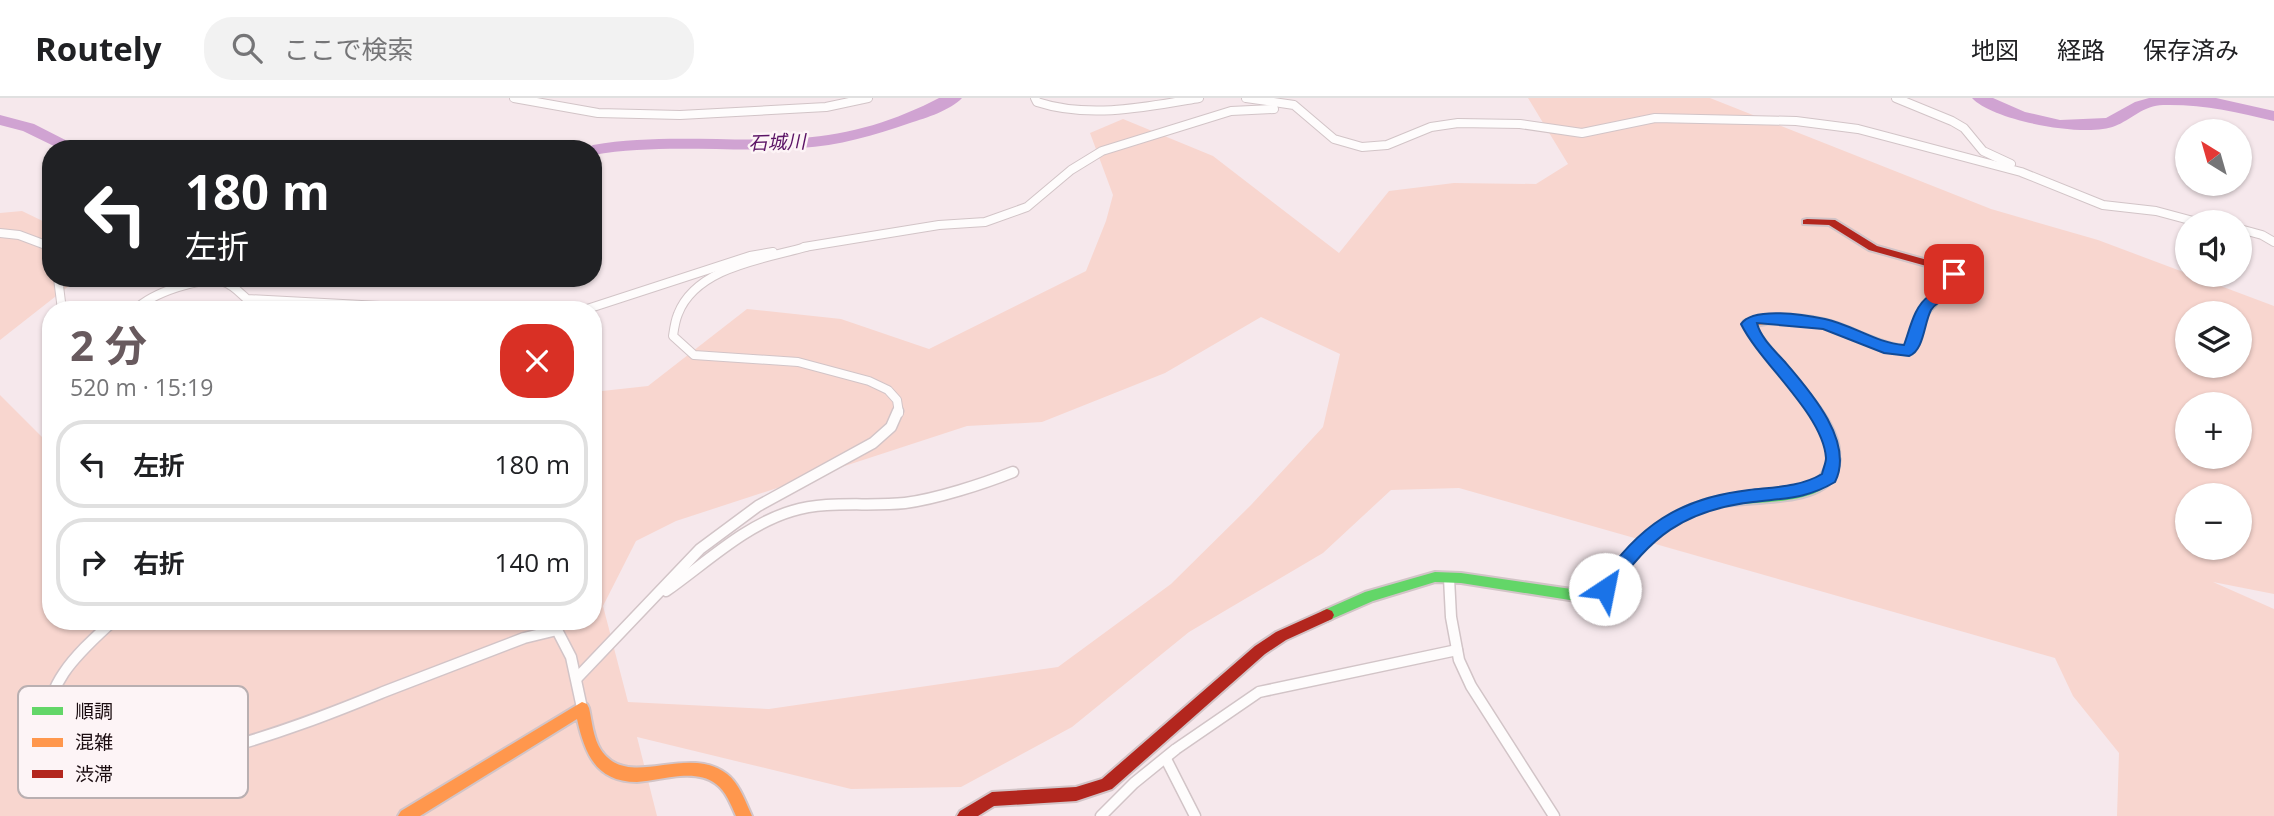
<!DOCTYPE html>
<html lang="ja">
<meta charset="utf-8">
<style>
body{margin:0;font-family:"Open Sans","Noto Sans JP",sans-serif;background:#f2f2f2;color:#202124;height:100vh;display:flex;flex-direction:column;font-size:26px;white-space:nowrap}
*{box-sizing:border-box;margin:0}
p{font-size:23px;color:#757577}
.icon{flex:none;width:38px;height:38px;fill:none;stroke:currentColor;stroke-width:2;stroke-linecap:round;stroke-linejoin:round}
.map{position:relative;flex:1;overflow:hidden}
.details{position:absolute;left:42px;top:203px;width:560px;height:329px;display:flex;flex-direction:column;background:#fff;border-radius:28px;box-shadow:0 2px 5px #0004}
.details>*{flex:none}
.hud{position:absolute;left:42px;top:42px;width:560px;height:147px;border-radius:28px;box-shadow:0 2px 5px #0004;background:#202124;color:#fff;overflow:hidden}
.needle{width:46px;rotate:323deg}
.tools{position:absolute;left:2175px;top:21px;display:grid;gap:14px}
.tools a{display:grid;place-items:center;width:77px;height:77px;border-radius:50%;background:#fff;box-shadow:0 2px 5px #0004;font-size:35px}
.pin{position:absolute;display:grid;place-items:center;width:60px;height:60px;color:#fff;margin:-30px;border-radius:14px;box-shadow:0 4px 10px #0006}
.me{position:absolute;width:77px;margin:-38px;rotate:34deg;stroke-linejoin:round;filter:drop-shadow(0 0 5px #0008)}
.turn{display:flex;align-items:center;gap:24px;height:147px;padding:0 28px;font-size:32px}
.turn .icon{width:91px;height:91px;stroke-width:2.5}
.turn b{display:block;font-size:49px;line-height:60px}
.round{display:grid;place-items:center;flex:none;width:74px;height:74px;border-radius:28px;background:#f2f2f2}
.headline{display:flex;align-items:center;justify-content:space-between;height:119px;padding:0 28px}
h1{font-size:42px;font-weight:700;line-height:52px;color:#685a5e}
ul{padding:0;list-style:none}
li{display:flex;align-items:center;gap:21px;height:88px;margin:0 14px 10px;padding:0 14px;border:4px solid #e0e0e0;border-radius:28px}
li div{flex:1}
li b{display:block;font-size:26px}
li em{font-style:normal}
header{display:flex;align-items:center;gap:42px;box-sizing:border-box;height:98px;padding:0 35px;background:#fff;border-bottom:2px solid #e0e0e0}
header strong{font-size:33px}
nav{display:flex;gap:38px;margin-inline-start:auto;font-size:24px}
.search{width:490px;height:63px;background:#f2f2f2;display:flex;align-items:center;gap:18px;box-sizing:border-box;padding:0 24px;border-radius:28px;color:#757577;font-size:26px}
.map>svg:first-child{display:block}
</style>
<header>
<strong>Routely</strong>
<div class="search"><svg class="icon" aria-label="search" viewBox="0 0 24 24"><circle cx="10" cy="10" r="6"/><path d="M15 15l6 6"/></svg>ここで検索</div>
<nav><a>地図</a><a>経路</a><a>保存済み</a></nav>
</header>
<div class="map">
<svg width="2274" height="718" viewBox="0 0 2274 718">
<rect width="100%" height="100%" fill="#f6e8ec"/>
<g fill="#f8d6cf" fill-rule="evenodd">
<path d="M1528,0H1710L1991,111L2098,142L2274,208V496L2213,484L2274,511V718H2117L2119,655L2073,598L2055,560L1459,390L1391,392L1323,455L1189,534L1072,629L961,689L851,691L637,639L657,718H0V297L51,348V523H593V294L648,288L747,211L841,221L929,251L1086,173L1106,123L1113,97L1090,35L1123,21L1213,58L1339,155L1389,93L1454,85L1536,86L1568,66ZM2188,215H2240V268H2188ZM1261,219L1340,256L1323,329L1251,407L1171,486L1058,569L769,611L628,604L603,508L636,443L676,423L967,328L1042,324L1165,275ZM2188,306H2240V359H2188ZM2188,397H2240V450H2188Z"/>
<path d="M22,113L51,127V180H79L0,242V115Z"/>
</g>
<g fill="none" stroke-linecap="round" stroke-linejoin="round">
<g fill="#d0a3d2" fill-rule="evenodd">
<path d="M939,0H962C951,12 926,20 910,25C875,37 838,48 801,50C731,55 662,45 593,57V51H586L593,47C662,35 732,45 801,40C850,37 897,22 939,0Z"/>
<path d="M1972,0H1993L2025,14L2060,22L2106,20L2135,4L2149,0H2216L2274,13V23C2237,14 2202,6 2163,7C2144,7 2131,22 2115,28C2086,40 1993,23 1972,0Z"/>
<path d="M0,17L34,26L83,51H60L23,33L0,27Z"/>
</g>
<defs>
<g id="street-far1">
<path d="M514,0L598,15L680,17L826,9L868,0"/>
<path d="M1035,0L1037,4C1089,21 1146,9 1199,0"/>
<path d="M1246,0L1294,7L1334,41L1362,49L1387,47L1431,29L1458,25L1520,26L1582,35L1655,20L1796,23L1858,31L2021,74L2103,107L2156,113L2197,124"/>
<path d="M1896,0L1952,23L1964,30L1983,53L2011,66"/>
<path d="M2240,131L2262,137L2274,144"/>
<path d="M0,135L19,137L51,149"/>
<path d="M804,149L939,127L985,124L1027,109L1071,72L1102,53L1231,13L1274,11"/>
<path d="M806,149C764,161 696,169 678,216C675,223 674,231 673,238L694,257L798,264L869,283L888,292L897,302L899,315"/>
<path d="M58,180L62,212"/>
<path d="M135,212C152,195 200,178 224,184C233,187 240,195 247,201L455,212"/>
<path d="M584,212L750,158L773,154"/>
</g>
<g id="street">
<path d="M1449,480L1451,519L1459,562L1471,588L1554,718"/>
<path d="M666,493C706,465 745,427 792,413C828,402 868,409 905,405C936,401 983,386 1013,374"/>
<path d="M113,523C85,549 37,589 52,633C87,718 322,619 386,593C432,575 478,558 524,540L557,532L571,559L582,610"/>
<path d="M577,580L700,451L758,408L873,345L891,329L898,313"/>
<path d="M1166,661L1195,718"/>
<path d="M1101,718L1134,685L1176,651L1259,594L1457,552"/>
</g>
<path id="fast" d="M1834,356L1838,358L1840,361C1839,366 1838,372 1836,377C1818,413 1738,400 1704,412C1679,422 1655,437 1637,457C1625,469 1609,500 1595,506L1461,485L1435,484L1373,503L1327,523L1322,521L1320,517L1322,513L1365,494L1435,474L1461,475L1592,494C1620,461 1637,433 1677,413C1693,405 1710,399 1728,397C1754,393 1797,399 1817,381C1825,374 1826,366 1830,358Z"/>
<g id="slow">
<path d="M1935,198L1940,202L1927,217L1915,253L1909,257C1881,253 1858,240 1831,231C1806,224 1779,223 1755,228C1772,260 1850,324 1838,364H1830L1821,334L1808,310L1753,243L1742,226L1744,223C1774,215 1807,215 1837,225C1860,233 1881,245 1905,248C1912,230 1916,208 1935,198Z"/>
<path d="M582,604L587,606L589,610C592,623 593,640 601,652C629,693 686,645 727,676C739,685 746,705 752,718H736C731,707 726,693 716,686C706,678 693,677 680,678C666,679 652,683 637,684C596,684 585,656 577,621L420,718H398L401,713Z"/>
</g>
<g id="jam">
<path d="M1807,121L1835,122L1877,148L1938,165L1957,174L1965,184C1958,194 1945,206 1931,205L1930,202L1931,199L1949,189L1954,184L1930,169L1869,152L1829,127L1803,126V122Z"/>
<path d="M1327,511L1332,513L1334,517L1332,521L1286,542L1265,556L1112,691L1076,703L994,708L978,718H957L960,713L992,694L1076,689L1102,681L1255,548L1276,534Z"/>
</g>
</defs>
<use href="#street-far1" stroke="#d2c4c7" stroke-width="10"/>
<use href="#street" stroke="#d2c4c7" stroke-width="13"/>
<use href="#fast" stroke="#d2c4c7" stroke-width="4"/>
<use href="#slow" stroke="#d2c4c7" stroke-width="4"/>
<use href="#jam" stroke="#d2c4c7" stroke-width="4"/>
<use href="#street-far1" stroke="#fefcfc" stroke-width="8"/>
<use href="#street" stroke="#fefcfc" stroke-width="10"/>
<use href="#fast" fill="#63d668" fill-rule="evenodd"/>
<use href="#slow" fill="#ff974d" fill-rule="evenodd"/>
<use href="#jam" fill="#b3261e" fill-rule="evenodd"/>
</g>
<path fill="#1a73e8" stroke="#114b97" stroke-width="2" d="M1954,171L1959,173L1967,184C1958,202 1940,198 1931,212C1924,225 1924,253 1909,258L1884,255L1823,231L1757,225C1760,239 1775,253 1785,264C1810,293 1855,344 1835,384C1806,401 1786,400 1753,404C1684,412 1649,439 1611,496H1599L1596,491L1599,486C1638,428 1679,400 1749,392C1775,389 1800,389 1822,376C1823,371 1826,365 1826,360C1823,316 1760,265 1741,226C1753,208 1806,217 1825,221C1853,227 1876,245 1904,247C1910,231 1914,208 1929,198C1937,193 1947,193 1953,185L1947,176Z"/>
<g text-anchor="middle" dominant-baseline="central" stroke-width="5" stroke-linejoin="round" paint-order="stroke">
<g font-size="19" font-style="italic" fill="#5b1365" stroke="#fdf4f6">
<text transform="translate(777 44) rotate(-2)">石城川</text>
</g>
</g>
<rect x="18" y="588" width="230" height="112" rx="10" fill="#fdf4f6" stroke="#b9afb1" stroke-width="2"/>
<rect x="32" y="609" width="31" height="8" fill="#63d668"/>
<rect x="32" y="640" width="31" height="9" fill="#ff974d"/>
<rect x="32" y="672" width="31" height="8" fill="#b3261e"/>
<g font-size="19" fill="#1b0d11">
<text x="75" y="620">順調</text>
<text x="75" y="651">混雑</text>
<text x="75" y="683">渋滞</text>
</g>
</svg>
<div class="tools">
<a><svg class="needle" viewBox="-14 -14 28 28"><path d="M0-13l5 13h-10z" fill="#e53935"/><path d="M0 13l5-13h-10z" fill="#757577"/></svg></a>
<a><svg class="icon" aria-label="sound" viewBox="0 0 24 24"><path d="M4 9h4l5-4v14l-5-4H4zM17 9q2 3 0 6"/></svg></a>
<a><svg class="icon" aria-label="layers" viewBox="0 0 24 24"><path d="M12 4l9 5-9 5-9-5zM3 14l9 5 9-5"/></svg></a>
<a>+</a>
<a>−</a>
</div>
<div class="pin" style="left:1954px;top:176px;background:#d93025"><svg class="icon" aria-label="arrive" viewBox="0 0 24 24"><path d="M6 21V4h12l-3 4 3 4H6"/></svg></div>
<svg class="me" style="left:1605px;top:491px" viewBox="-20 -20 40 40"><circle r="19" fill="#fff"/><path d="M0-13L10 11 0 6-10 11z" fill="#1a73e8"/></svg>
<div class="hud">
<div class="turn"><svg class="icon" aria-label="left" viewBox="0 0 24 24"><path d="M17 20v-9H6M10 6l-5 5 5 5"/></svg><div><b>180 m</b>左折</div></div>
</div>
<section class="details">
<div class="headline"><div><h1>2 分</h1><p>520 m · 15:19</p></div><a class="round" style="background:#d93025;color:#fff"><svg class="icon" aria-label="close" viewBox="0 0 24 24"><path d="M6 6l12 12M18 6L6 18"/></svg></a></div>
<ul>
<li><svg class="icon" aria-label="left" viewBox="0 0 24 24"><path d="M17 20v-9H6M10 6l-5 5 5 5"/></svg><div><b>左折</b></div><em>180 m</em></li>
<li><svg class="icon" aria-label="right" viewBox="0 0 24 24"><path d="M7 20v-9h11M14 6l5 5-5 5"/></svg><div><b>右折</b></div><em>140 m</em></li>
</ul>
</section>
</div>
